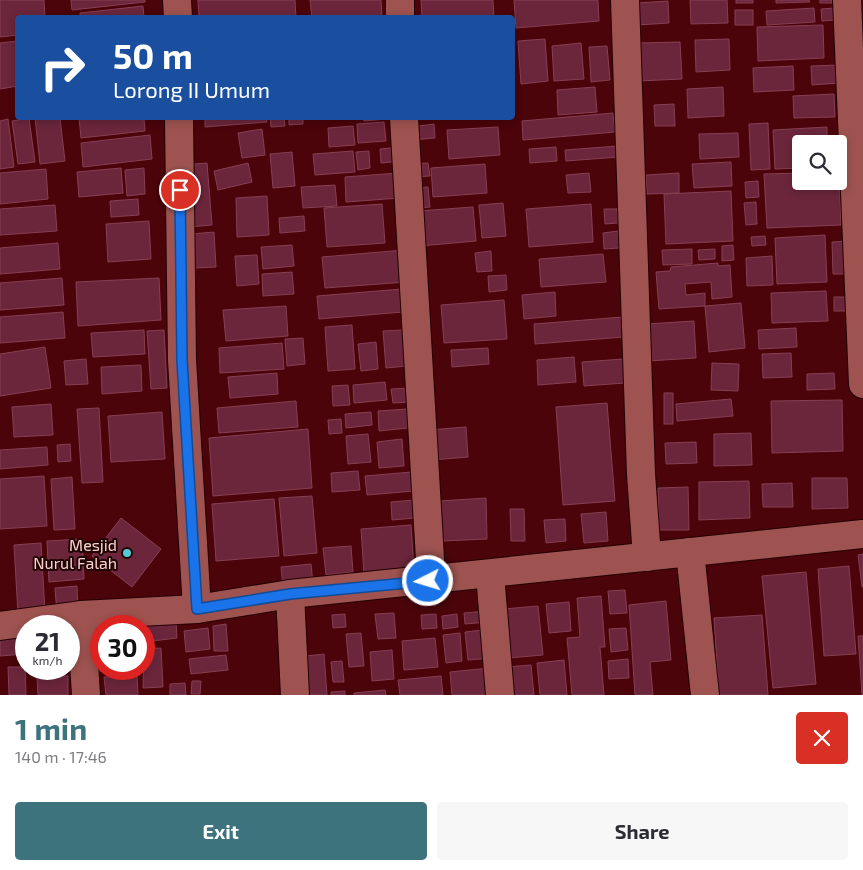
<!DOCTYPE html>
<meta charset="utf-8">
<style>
body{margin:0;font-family:"Exo 2",sans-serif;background:#f7f7f7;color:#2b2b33;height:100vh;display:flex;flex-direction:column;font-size:19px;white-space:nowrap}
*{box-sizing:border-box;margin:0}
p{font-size:16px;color:#7c7c81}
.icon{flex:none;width:28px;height:28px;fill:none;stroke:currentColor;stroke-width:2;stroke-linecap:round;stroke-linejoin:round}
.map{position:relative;height:695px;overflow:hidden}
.side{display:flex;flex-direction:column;background:#fff;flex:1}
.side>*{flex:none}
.top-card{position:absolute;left:15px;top:15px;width:500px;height:105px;border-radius:5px;box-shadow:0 2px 8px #0003;background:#1a4fa0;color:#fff;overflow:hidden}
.buttons{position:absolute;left:792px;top:135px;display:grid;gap:10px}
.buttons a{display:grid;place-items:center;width:55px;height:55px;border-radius:5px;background:#fff;box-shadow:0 2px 8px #0003;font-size:25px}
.speed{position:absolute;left:15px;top:615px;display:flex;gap:10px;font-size:25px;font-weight:700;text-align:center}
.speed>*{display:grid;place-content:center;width:65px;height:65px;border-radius:50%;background:#fff;box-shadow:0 2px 8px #0003;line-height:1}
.speed small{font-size:12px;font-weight:400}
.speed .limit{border:8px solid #d22;background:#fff;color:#111}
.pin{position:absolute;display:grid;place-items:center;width:42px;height:42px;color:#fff;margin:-21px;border:2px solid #fff;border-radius:50%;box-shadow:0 1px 5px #0007}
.me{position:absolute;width:55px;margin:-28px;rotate:265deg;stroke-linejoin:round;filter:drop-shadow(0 0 4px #0008)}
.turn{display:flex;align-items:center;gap:18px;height:105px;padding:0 15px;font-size:22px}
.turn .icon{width:65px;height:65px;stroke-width:2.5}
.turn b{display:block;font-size:35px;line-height:42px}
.round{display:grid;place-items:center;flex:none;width:52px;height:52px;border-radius:5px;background:#f7f7f7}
.head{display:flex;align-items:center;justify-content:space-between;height:85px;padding:0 15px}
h1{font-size:30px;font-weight:700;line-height:38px;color:#3d737d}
.cta{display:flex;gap:10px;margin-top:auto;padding:10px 15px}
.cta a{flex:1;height:58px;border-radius:5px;background:#3d737d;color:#fff;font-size:20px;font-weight:700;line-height:58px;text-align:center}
.cta a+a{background:#f7f7f7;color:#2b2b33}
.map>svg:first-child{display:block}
</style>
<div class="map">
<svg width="863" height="695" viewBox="0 0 863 695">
<rect width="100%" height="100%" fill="#4a040a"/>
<g fill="#6b263c" stroke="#873f53">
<path d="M0,0H44L45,18H18V35L0,37Z"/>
<path d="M71,0H145V2L72,10Z"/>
<path d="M198,0H295L296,18H199Z"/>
<path d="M310,0H381L382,17L312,18Z"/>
<path d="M421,0H493L494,18H422Z"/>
<path d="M514,0H598L599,21L516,28Z"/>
<path d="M690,0H727L728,23L691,24Z"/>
<rect x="736" y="0" width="17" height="3"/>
<path d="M776,0H809L810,2L776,3Z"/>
<rect x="820" y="0" width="12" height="3"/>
<path d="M668,1L669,23L637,25V3Z"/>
<path d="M143,6L144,18H80V13Z"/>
<path d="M814,8L815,22L767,25L766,11Z"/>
<path d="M834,8V20L822,21L821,9Z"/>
<rect x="735" y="10" width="18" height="15"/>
<path d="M823,25L824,58L758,61L757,27Z"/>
<path d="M545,39L548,81L521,84L518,41Z"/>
<path d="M729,39L730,70L696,72L695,40Z"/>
<path d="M18,41V86L0,89V43Z"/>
<path d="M680,42L682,79L638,81L637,43Z"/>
<path d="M581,43L584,79L554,81L552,46Z"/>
<path d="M607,46L610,80L591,82L589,47Z"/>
<path d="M839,65V83L812,85L811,66Z"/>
<path d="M793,66L794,90L754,92L753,68Z"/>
<path d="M595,87L597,112L558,115L557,90Z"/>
<path d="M723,87L724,116L688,118L687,89Z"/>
<path d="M834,94L835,117L794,118L793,96Z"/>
<path d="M674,104L675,126H655L654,105Z"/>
<path d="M613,113L615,132L523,140L522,121Z"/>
<path d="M29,118L35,162L18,164L12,121Z"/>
<path d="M35,118H60L65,161L40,164Z"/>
<path d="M79,118H144L145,131L81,138Z"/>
<path d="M205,118H266L267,122L205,127Z"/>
<path d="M270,118H284L285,126L271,127Z"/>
<path d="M289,118H303V124L289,125Z"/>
<path d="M363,118H387V119L364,121Z"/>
<path d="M8,119L14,167L0,169V121Z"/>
<path d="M384,122L386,141L358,143L357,124Z"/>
<path d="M768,123L770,169L751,170L749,124Z"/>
<path d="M434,124L435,138L412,140L411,127Z"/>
<path d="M353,126L355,145L329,147L328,128Z"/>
<path d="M498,127L500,155L449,159L447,130Z"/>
<path d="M827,127V144H801V168L775,169L773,130Z"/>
<path d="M262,129L265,155L242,158L238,133Z"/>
<path d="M738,133L739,157L700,159L699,134Z"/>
<path d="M150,135L152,159L83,167L81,143Z"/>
<path d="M618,146L619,157L566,161L565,150Z"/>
<path d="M401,147L402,161L381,163L380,149Z"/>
<path d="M556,147L557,161L530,163L529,149Z"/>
<path d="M353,151L355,172L315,175L313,154Z"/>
<path d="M369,151L370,168L358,170L356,152Z"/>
<path d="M292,152L295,186L273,188L270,154Z"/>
<path d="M731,162L732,186L694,188L692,164Z"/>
<path d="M207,163L212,225L188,227L184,165Z"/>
<path d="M248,163L252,182L218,190L214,171Z"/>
<path d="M428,163L430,176L413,177L412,164Z"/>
<path d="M485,164L487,193L433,197L431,168Z"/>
<path d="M121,168L123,193L79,197L77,172Z"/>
<path d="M144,168L145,194L127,196L125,170Z"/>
<path d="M46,169L48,199L0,204V173Z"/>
<path d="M839,171L841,225L767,228L764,174L801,173V181H839Z"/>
<path d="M398,173L400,198L346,202L345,177Z"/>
<path d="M589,173L591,192L568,193L566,175Z"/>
<path d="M679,173V193L647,194L646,175Z"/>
<path d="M758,181L759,197L746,198L745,182Z"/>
<path d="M335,185L337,206L303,208L301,187Z"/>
<path d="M428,187L430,207L417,208L416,188Z"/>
<path d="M731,191L733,241L666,244L664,194Z"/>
<path d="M267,196L269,235L237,237L236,198Z"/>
<path d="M138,199L139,215L111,217L110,201Z"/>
<path d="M756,202L757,224L746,225L744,203Z"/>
<path d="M503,203L506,236L482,238L479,205Z"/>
<path d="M382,204L385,243L327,247L324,208Z"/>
<path d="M591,204L593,242L529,247L526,209Z"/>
<path d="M55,205L57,231L0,235V209Z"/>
<path d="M473,207L476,241L420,246L418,211Z"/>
<path d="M604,209H617L618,223L605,224Z"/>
<path d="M304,216L305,231L280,233L279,218Z"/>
<path d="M149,221L151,259L108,262L106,224Z"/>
<path d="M618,231L619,248L604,249L603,233Z"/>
<path d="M214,232L216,267L194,268L191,234Z"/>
<path d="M825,235L827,282L777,284L775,238Z"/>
<path d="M765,236L766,245L752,246L751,237Z"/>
<path d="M847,241L848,274H833L832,242Z"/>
<path d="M58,243L60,269L0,274V248Z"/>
<path d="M292,245L294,266L263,269L261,247Z"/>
<path d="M733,245L734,260L722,261V246Z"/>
<path d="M692,249V264L663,265L662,250Z"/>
<path d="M715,249V259L699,260L698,250Z"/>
<path d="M404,250L407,282L325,288L322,257Z"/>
<path d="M491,251L492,271L477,272L475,253Z"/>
<path d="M603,254L606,282L541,287L539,259Z"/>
<path d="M257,255L259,284L237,286L235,256Z"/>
<path d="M772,256L773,285L747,286L746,258Z"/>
<path d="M718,263V266L730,265L732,297L712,299L711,282L685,284L686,295L705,293V306L659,309L656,272L670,271L671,267Z"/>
<path d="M292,272L294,294L263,296L262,274Z"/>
<path d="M506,275L507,290L489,292L488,276Z"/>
<path d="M62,278L64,305L0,310V283Z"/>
<path d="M159,278L161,320L78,326L76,282Z"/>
<path d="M402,289L403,312L319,319L317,296Z"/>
<path d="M826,291L828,321L772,323L771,293Z"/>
<path d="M555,292L556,316L524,319L522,295Z"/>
<rect x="834" y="297" width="13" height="14"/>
<path d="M504,300L507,339L444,343L441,305Z"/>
<path d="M741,303L745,348L709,352L705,306Z"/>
<path d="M286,306L288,336L226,341L223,310Z"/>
<path d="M63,312L65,338L0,343V317Z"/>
<path d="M623,317L624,337L535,344L534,324Z"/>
<path d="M694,321L696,358L648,361L646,324Z"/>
<path d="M352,325L355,369L328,371L325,327Z"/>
<path d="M796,328L797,347L759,349L758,330Z"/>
<path d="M144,330L145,354L93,357L91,333Z"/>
<path d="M164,330L167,388L151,389L147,331Z"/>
<path d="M404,330L407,366L386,368L383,331Z"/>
<path d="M303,338L305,364L287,366L285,339Z"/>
<path d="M376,342L378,369L361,371L358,344Z"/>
<path d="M282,343L284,369L220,373L219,348Z"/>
<path d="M45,347L51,388L0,396V354Z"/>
<path d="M488,348L489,364L452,367L451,350Z"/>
<path d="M791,353L792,377L763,378L762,354Z"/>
<path d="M574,357L576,382L538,385L537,360Z"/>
<path d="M86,359L88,384L66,385L64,361Z"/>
<path d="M623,359L625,383L584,386L582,362Z"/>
<path d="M712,363L739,364L738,391L711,390Z"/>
<path d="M141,365L142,391L102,394L101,367Z"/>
<path d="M277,373L278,394L230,398L228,377Z"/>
<path d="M834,373L835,389L807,390V374Z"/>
<path d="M385,382L387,400L354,403L353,385Z"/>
<path d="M348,385L350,405L333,406L332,386Z"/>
<path d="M409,388L410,402L393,403L391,389Z"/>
<rect x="664" y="393" width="9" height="31"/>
<path d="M731,399L733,416L677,421L676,404Z"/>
<path d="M842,400L843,451L772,453L771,401Z"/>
<path d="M296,401L298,427L219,433L217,408Z"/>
<path d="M607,403L615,501L563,505L556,407Z"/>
<path d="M51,404L53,435L14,437L12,407Z"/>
<path d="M99,408L103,482L82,483L77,409Z"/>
<path d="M407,409L408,428L379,431L378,411Z"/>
<path d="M162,412L165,459L111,462L108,416Z"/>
<path d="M371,412L372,425L346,428L345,414Z"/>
<path d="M341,419L342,433L329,434L328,420Z"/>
<path d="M466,427L468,457L432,460L429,430Z"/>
<path d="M308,429L312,488L213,496L209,438Z"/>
<path d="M751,433L752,465L714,466V434Z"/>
<path d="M368,434L371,462L348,464L346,436Z"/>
<path d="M402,439L404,466L379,468L377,442Z"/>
<path d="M696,442L697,463L666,464L665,443Z"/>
<path d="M70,444L71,461L58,462L57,445Z"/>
<path d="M47,447L48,465L0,469V450Z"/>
<path d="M358,471L360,490L332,492L331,473Z"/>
<path d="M412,472L414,491L367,495L365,476Z"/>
<path d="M44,476L47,526L0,529V479Z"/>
<path d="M72,477L75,529L54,530L51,479Z"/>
<path d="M812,478H847L848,508L812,509Z"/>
<path d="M749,481L750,518L699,520V482Z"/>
<path d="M792,483L793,507H763L762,484Z"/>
<path d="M688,487L689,530H659L658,488Z"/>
<path d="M312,496L317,553L284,556L279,498Z"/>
<path d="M486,498L487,539L442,541L440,501Z"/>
<path d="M274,499L279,556L216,561L212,504Z"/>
<path d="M414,500L415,518L392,520L391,502Z"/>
<path d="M510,509H524L525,541H511Z"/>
<path d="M606,512L608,541L584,543L581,514Z"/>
<path d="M121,518L161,549L132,587L92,556Z"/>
<path d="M565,519L566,541L546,543L544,520Z"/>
<path d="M411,525L414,570L364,574L361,529Z"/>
<path d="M82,539L84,579L49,582L47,541Z"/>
<path d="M41,543L45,612L18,614L14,545Z"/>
<path d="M351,546L353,572L326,575L323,548Z"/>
<path d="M863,554V587H862L858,555Z"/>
<path d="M311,564L313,584L283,587L281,567Z"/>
<path d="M849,566L856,654L824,656L818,569Z"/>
<path d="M806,572L816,684L773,688L762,576Z"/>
<path d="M77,586L78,613L57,615L55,588Z"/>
<path d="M625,590L627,613L610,614L608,591Z"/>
<path d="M601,596L605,647H600L604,695H572L567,638L580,637L577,598Z"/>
<path d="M666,601L671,660L650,662L653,695H635L629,605Z"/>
<path d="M569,602L571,631L549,633L546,604Z"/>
<path d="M538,606L543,655L509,658L504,609Z"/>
<path d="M487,611L488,622L465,624L464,613Z"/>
<path d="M394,613L396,638L378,639L375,614Z"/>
<path d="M345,614L346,627L333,628L332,615Z"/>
<path d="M436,614L437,628L422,629L421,615Z"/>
<path d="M457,614L458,627L443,629L442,616Z"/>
<path d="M762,615L768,695H719L714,618Z"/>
<path d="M176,622L177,638L144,642V626H142Z"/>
<path d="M226,624L228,651H214L213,626Z"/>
<path d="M208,628L210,649L186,652L184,631Z"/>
<path d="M626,628L628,650L611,652L609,629Z"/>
<path d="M491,629L493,658L468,660L465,632Z"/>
<path d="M361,633L364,666L349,667L346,634Z"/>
<path d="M460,633L462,661L446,663L443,635Z"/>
<path d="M26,634V654L0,656V635Z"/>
<path d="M101,635V669L109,670L92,672L88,636Z"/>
<path d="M858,636H863V695H862Z"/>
<path d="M435,638L438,667L404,670L402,641Z"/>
<path d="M161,648L163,687L143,688L144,649Z"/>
<path d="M392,650L394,679L372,681L370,652Z"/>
<path d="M324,654L327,695H301L298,657Z"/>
<path d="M226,655L228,670L191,674L189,659Z"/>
<path d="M628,659L629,678L609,679L608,661Z"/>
<path d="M564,660L567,695H540L537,663Z"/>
<path d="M342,661L344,682H333L331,662Z"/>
<path d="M531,665L534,695H510L507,667Z"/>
<path d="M8,667H25L26,695H9Z"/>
<path d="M490,668L492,695H452L450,672Z"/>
<path d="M137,674L138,695H106L104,677Z"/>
<path d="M68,676V695H38L37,677Z"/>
<path d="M441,676L443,695H400L398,680Z"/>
<path d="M192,681H201L200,694H191Z"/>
<path d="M185,683L186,695H170V684Z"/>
<path d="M385,690L386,695H354V693Z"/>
<path d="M345,691V695H331V692Z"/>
</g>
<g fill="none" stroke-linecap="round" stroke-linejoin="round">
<defs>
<g id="street">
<path d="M177,0L178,18"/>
<path d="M400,0V18"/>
<path d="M625,0L641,474L647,557"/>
<path d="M847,0L863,384"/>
<path d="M179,118L182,360L197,609"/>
<path d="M404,118L430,559L428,581"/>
<path d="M690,552L705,695"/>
<path d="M490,574L500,695"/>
<path d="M290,594L295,695"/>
<path d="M81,615L86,695"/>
<path d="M0,626L81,615L197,609L290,594L863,534"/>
</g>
</defs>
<use href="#street" stroke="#220103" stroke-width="30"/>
<use href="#street" stroke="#9e5350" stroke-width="28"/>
</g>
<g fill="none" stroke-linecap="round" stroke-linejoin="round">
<defs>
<path id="route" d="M180,190L182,360L197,609L290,594L428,581"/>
</defs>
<use href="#route" stroke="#114b97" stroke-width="12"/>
<use href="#route" stroke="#1a73e8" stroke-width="9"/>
</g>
<circle fill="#52cbd7" stroke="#1f0404" stroke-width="2" cx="127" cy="553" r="5"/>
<g text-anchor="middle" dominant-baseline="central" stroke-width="4" stroke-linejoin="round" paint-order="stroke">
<g font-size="16" fill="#ffd2cf" stroke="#1f0404" text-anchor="end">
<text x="117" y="544">Mesjid<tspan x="117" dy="18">Nurul Falah</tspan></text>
</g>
</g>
</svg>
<div class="buttons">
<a><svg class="icon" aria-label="search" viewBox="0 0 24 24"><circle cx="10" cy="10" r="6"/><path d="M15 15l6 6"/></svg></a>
</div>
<div class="speed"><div>21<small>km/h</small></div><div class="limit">30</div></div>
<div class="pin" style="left:180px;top:190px;background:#d93025"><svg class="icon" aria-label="arrive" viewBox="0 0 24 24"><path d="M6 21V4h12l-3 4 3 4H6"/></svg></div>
<svg class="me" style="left:428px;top:581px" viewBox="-20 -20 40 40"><circle r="17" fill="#1a73e8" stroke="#fff" stroke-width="3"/><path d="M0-11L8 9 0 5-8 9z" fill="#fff"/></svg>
<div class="top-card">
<div class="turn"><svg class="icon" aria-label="right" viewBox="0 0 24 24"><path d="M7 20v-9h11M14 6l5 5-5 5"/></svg><div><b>50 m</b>Lorong II Umum</div></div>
</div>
</div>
<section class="side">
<div class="head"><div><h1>1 min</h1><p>140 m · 17:46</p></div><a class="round" style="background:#d93025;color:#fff"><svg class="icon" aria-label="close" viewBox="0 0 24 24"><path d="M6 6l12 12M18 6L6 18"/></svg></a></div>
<div class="cta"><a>Exit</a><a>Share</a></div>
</section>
